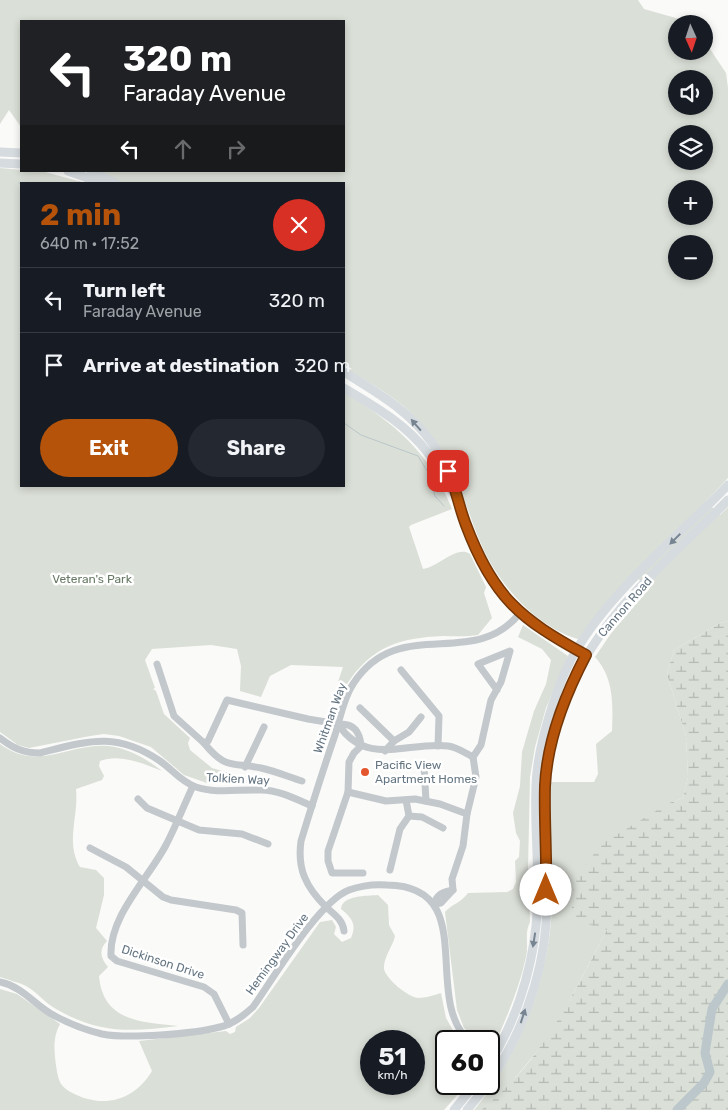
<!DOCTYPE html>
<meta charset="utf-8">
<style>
body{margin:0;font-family:Rubik,sans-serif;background:#242831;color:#f1f3f6;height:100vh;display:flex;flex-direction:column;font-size:19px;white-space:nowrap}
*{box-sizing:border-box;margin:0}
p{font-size:16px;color:#9ea1a6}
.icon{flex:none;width:28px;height:28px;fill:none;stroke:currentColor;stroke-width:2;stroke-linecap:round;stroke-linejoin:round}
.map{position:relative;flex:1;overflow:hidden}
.panel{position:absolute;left:20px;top:182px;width:325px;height:305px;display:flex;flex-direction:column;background:#171b24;border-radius:0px;box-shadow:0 2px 8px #0003}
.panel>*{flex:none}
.banner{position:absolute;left:20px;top:20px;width:325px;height:152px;border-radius:0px;box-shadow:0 2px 8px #0003;background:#202124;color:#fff;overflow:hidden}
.needle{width:32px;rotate:177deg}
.tools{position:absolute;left:668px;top:15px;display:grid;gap:10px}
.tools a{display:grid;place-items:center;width:45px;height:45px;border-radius:50%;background:#171b24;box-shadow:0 2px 8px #0003;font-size:25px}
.speed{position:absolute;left:360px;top:1030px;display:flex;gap:10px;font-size:25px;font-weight:700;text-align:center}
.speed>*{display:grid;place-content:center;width:65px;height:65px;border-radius:50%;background:#171b24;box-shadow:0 2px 8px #0003;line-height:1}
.speed small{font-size:12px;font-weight:400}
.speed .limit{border:2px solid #111;border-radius:8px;background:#fff;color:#111}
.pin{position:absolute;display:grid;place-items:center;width:42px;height:42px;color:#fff;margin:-21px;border-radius:10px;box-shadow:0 2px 8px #0006}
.me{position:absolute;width:55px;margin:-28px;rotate:0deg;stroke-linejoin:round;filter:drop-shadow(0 0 4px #0008)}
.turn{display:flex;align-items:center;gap:18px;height:105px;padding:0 20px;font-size:22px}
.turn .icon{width:65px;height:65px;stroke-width:2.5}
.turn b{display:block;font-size:35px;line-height:42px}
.lanes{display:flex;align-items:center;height:48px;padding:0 20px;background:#0003;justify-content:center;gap:25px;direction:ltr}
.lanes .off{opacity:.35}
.round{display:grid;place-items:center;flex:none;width:52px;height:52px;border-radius:26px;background:#242831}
.head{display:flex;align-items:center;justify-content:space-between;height:85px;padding:0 20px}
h1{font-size:30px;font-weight:700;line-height:38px;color:#b45309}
.cta{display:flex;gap:10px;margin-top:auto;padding:10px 20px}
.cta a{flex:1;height:58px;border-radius:30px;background:#b45309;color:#fff;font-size:20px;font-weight:700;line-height:58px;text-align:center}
.cta a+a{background:#242831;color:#f1f3f6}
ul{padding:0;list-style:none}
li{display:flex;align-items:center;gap:15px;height:65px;padding:0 20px;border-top:1px solid #363941}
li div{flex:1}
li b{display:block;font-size:19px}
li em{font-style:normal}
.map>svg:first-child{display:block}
</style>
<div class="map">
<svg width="728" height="1110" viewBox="0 0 728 1110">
<defs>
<pattern id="wetland-marsh" width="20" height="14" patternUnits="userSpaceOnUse" patternTransform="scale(1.25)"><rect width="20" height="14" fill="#dadfd7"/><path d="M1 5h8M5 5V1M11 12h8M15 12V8" fill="none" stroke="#b4b9b4"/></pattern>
</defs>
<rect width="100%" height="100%" fill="#fafaf8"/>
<g fill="#dadfd7" fill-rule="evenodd">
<path d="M0,0H638L644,9L690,22L691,24H676V51H704V40L726,73L728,88V478L706,501L720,515L728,507V621L720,623L674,650L667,674L686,736L688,777L683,798L669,803L607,930L552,1033L502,1094L481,1110H474C521,1053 550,977 552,904C554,863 548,823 551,782H594L598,774L596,744L612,731C613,704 614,678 595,657L612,632L649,589L633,574L578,639C537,627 499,585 482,546C472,524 466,501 456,479C449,463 428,432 416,418C398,398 371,384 348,370L352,369L344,364V184H116L98,171H344V21H21V127L9,110L0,124ZM676,79H704V106H676ZM676,134H704V161H676ZM676,189H704V216H676ZM676,244H704V271H676Z"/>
<path d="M0,168L45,172L89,184H21V486H344V392C395,424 429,451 452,509L411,525L409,527L423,569C439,567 456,545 470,554L486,587L484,593L492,618L478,635C466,637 455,636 443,636C400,638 372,646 347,684L338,682L343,667L291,665L270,676L261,697L240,691L241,666L237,649L211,645L152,649L145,660L155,688L153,689L156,691L164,714L190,738L188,743L190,750L212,768L236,775L264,778L263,783H207L184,775L151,747L119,736L104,734L90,736L29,748L18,745L0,732Z"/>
<path d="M523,625L568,656L546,708L535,747L530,777L528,868L530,922C524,934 529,944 526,957C520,985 509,1012 497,1039L479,1041L464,1028L457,1010L445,912C452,904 461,903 468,893L507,892L513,889L516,882L515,861L519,857L520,841L516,833L513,813L520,786L522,752L534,711L546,684L551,660L542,649L518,637Z"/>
<path d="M0,744C40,774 73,739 115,747C133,751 148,760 162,771C144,764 120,753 100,761L99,766L104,776L102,780L76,789C79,815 65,843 80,867L96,870L104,878V895L96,928L107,941C98,950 101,959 108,967L99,976C103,1022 142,1022 178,1026C131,1032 99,1034 56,1009C45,1003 37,992 26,986C18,982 8,980 0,977Z"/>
<path d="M378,895L388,905L389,925L395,936C393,946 383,958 384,969C386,979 408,997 418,998C426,998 434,995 441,993L446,1018L459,1041H446V1084H467L444,1110H0V989L17,994L60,1024C54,1035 54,1045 55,1057C56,1065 57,1077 61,1084C66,1091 76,1095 84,1098C112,1107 137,1096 152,1071L139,1041L226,1031L230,1034L235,1032L236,1027L250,1018L259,1008L320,922L332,920L336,927L334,934L342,942L351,938C357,924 352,918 341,909C342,895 367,896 378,895ZM371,1041H414V1084H371Z"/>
</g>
<path fill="url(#wetland-marsh)" d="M728,621V1110H481C542,1062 571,997 607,930L571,919L574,879L603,843L669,803L683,798L688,777L686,736L667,674L674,650L720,623Z"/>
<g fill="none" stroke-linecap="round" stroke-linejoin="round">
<g stroke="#bbc7cb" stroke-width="1">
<path d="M19,183L21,184"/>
<path d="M78,184L79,182"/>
<path d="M344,423L361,435L418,456L429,474L435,496L444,506"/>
</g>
<path stroke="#bbc7cb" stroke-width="9" d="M677,1110L704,1083L710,1072L705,1053L712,1009L728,984"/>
<g stroke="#c3c8cc" stroke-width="7">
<path d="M157,664L174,716L204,743L208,741L227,700L308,719L338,724"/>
<path d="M401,670L439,716L438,746"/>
<path d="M360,708L394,741"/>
<path d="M0,738C13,748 23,753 40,753C88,741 116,731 160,761C172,769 181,782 196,787C216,794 241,789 261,790C279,790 296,799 312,806"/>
<path d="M204,743C226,770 231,762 261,768C275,771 289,777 302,781"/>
<path d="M361,746C360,732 354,723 338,724C367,768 408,741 448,746C457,747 465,753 473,757"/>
<path d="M361,746L354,753L349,762L348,792L328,851V861L332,873H363"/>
<path d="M385,751L394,741L409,732L421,717"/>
<path d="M424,766L426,801"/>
<path d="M245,767L264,727"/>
<path d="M193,786C184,805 176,826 166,845C148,879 109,916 111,956L117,961L204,987L214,994L229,1024"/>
<path d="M348,792L386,801L415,799L440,804L467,814L463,846L452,879L453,890L441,903L434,904"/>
<path d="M138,799L147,808L199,830L242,834L268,844"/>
<path d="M406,800L409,816L422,817L443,828"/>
<path d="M467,814L476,777L473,757L481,745L491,700L501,682L510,651L478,664L497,690"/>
<path d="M90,848L126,867L163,897L171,900L236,910L242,913L243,945"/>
<path d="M390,870L400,829L409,816"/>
<path d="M434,904C437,894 443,892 453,890"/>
<path d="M344,931C343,920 334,914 326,907C306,887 297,869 301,841C312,805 323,770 335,735C340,719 343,699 353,684C399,613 473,672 520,613"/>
<path d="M0,982C24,987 35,1006 55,1016C70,1024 85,1030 102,1034C127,1039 194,1034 220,1027C233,1024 243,1016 253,1007C273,979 318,902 349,890C360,886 375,884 387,885C481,886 421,997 469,1041"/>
<path d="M489,1053L503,1061"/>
</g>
<g stroke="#d6dbdf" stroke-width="9">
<path d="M0,152L21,153"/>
<path d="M0,163L21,164"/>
<path d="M68,171L105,184"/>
<path d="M91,171L117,184"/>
<path d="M344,372C376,392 409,410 432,443C439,454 447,466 452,479C456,490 457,501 461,512C476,555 496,598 534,625C546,634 560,641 573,648"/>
<path d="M344,388C374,406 406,424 428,453C438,466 444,480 453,492"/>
<path d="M489,1064C515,1023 531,974 536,926C541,879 534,832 536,786C537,747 557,682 577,649C612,590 680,535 728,485"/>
<path d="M489,1082C520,1038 542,979 546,924C549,878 542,831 545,785C547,758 555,729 564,704C593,619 667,562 728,500"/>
<path d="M454,1110L475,1084"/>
<path d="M467,1110L488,1084"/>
</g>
</g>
<defs><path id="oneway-solid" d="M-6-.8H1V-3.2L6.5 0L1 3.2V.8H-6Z" transform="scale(1.25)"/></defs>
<g fill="#768591">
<use href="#oneway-solid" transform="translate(416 425) rotate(-131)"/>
<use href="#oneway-solid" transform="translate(675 539) rotate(135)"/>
<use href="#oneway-solid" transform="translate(534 940) rotate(99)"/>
<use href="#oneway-solid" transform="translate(523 1016) rotate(-72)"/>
</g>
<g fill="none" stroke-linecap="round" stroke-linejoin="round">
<defs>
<path id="route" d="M448,471C456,488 459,507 466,525C493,597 520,619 586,655C565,695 547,741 545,786C544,821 547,855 546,890"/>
</defs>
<use href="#route" stroke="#753606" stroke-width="12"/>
<use href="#route" stroke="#b45309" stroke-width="9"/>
</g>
<circle fill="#e4572e" stroke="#fff" stroke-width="2" cx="365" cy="772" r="5"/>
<g text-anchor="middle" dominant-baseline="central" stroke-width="5" stroke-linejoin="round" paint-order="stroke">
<g font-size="12" fill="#687a64" stroke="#fff">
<text x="92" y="579">Veteran's Park</text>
</g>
<g font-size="12" fill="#657683" stroke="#fff">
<text transform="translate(625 607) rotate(-49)">Cannon Road</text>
<text transform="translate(330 718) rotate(-70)">Whitman Way</text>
<text transform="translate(238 779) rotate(3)">Tolkien Way</text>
<text transform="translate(277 954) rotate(-54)">Hemingway Drive</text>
<text transform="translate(163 962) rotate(18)">Dickinson Drive</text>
</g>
<g font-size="12" fill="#657683" stroke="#fff" text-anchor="start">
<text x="375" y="765">Pacific View<tspan x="375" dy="14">Apartment Homes</tspan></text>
</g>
</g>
</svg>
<div class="tools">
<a><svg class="needle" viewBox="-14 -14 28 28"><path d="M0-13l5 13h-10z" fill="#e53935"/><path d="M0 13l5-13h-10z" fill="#9ea1a6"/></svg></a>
<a><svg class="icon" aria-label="sound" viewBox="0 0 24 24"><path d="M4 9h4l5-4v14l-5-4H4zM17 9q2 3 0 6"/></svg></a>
<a><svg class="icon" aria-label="layers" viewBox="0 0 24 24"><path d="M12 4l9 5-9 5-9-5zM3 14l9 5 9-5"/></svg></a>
<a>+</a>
<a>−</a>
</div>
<div class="speed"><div>51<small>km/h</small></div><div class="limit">60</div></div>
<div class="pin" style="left:448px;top:471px;background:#d93025"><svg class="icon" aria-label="arrive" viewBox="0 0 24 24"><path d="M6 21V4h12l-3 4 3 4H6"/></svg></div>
<svg class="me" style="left:546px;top:890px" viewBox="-20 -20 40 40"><circle r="19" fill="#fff"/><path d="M0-13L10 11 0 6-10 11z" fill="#b45309"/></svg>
<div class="banner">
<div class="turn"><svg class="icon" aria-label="left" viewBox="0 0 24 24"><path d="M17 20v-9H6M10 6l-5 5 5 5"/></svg><div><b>320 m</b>Faraday Avenue</div></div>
<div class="lanes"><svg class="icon" aria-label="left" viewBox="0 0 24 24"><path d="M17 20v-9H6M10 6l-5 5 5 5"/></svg><svg class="icon off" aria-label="ahead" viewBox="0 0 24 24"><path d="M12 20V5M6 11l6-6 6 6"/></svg><svg class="icon off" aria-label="right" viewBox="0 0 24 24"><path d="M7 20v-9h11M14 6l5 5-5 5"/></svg></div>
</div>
<section class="panel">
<div class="head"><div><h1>2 min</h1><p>640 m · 17:52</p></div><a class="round" style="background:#d93025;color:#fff"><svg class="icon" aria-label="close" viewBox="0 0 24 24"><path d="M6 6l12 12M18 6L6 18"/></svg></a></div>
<ul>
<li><svg class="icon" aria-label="left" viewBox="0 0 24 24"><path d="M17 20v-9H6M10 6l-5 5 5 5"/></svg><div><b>Turn left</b><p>Faraday Avenue</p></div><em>320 m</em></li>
<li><svg class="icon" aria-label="arrive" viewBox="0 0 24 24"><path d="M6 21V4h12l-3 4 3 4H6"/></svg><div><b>Arrive at destination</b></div><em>320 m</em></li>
</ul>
<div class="cta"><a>Exit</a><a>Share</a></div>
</section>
</div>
